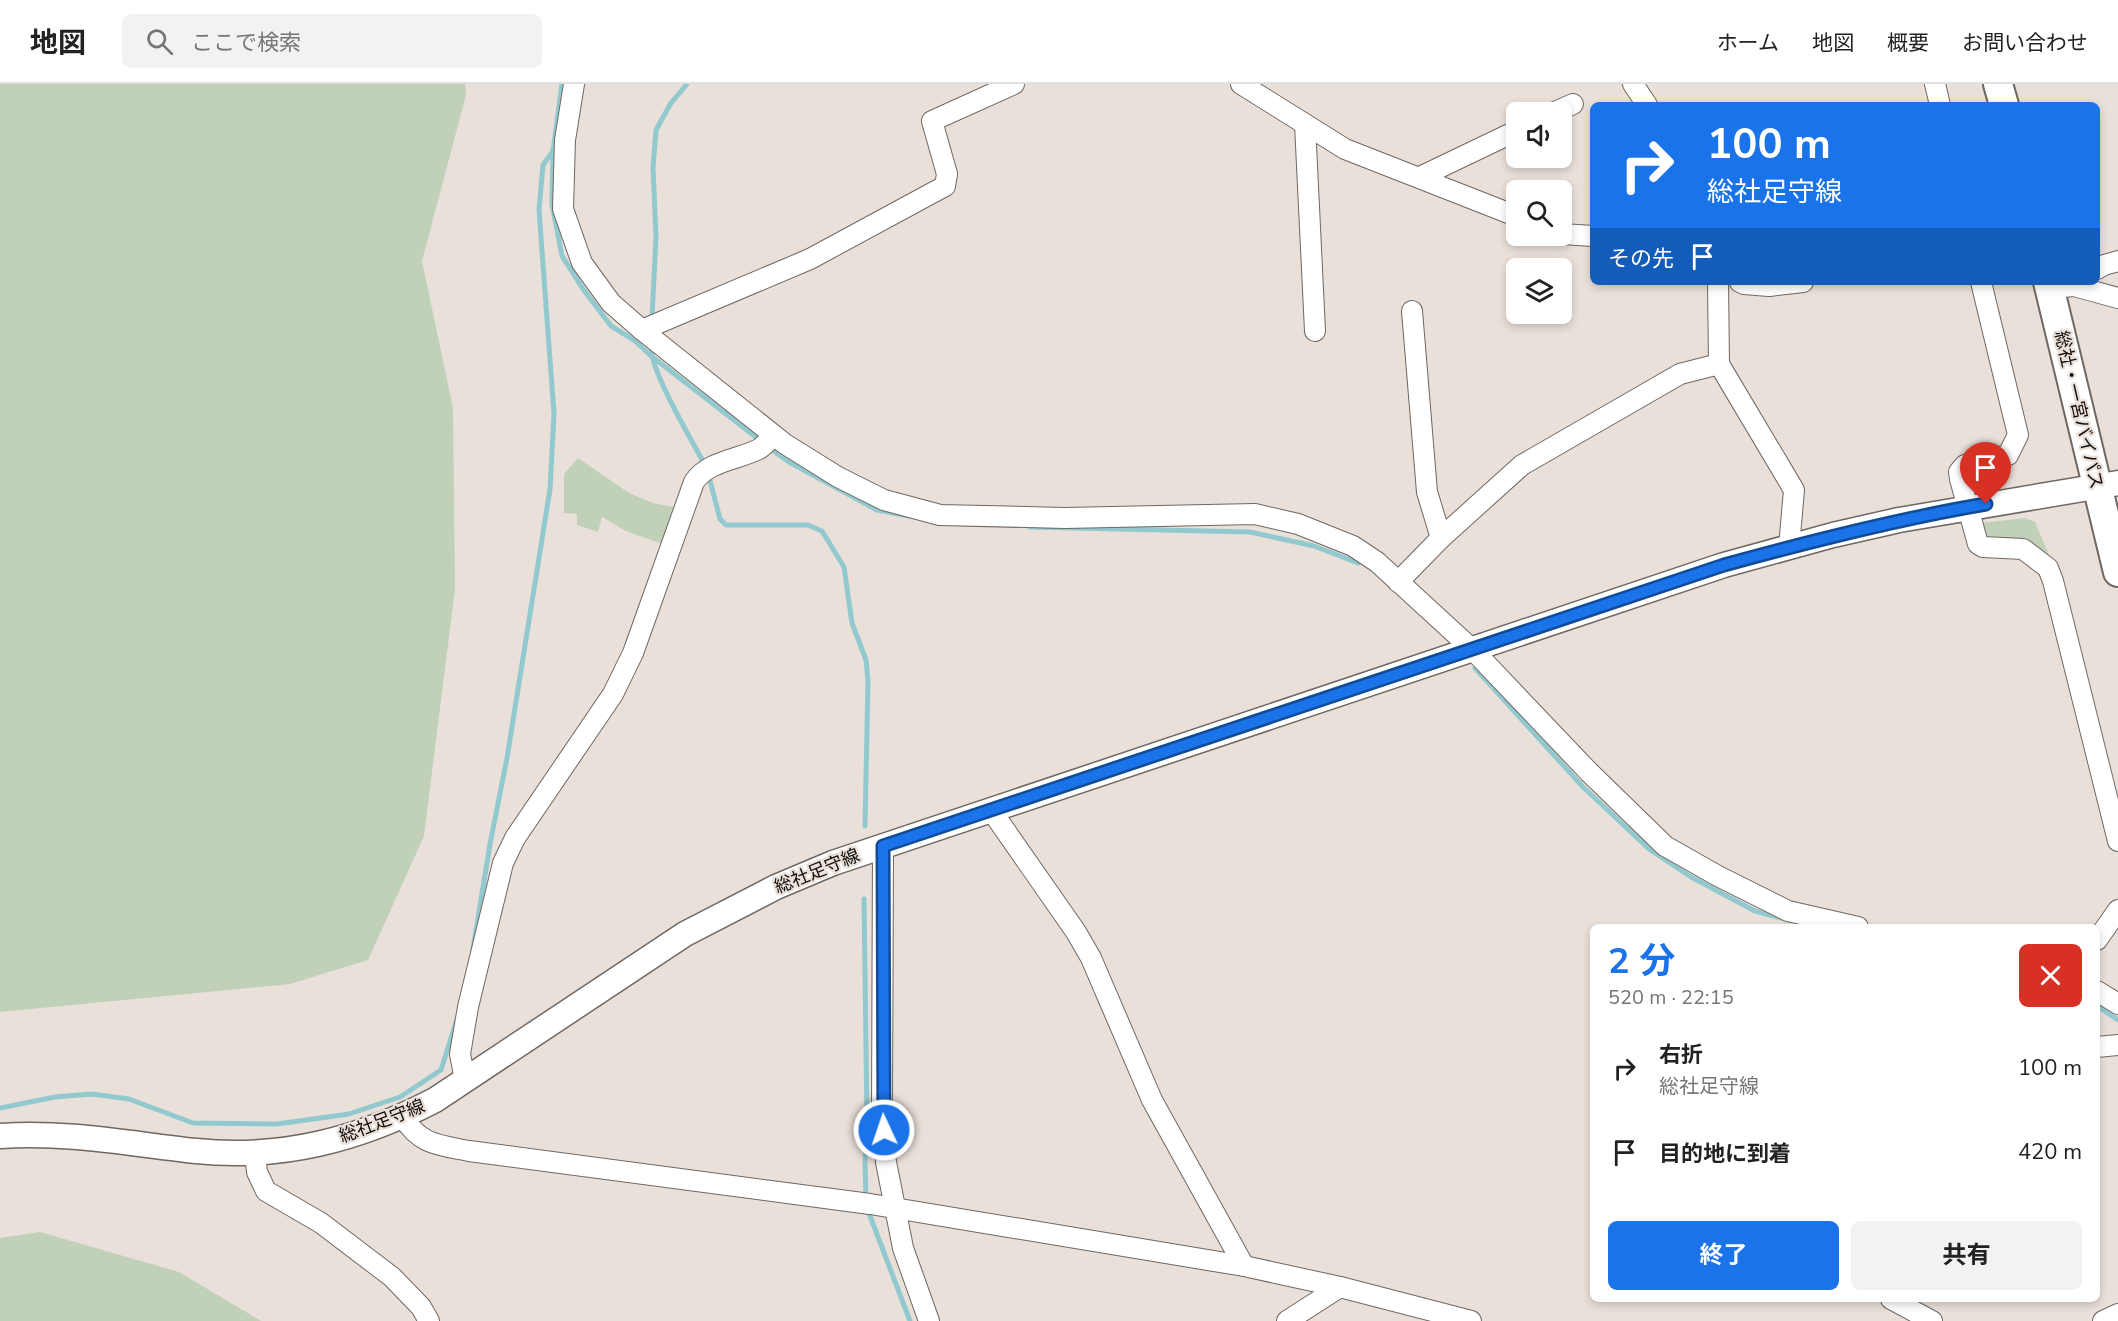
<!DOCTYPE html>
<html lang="ja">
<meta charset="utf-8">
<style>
body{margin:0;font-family:"Nunito Sans","Noto Sans JP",sans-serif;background:#f2f2f2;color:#222;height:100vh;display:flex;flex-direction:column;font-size:22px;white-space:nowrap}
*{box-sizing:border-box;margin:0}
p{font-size:20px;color:#767676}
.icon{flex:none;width:33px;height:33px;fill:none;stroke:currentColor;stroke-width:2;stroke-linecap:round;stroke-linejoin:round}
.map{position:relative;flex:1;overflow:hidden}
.drawer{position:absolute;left:1590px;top:840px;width:510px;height:378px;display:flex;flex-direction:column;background:#fff;border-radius:9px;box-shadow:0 3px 9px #0003}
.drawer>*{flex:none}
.banner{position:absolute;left:1590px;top:18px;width:510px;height:183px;border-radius:9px;box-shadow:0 3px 9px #0003;background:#1a73e8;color:#fff;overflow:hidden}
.buttons{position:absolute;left:1506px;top:18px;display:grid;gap:12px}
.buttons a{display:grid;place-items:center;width:66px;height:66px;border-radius:9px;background:#fff;box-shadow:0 3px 9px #0003;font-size:30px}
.pin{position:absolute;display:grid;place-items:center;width:51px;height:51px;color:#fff;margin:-62px -26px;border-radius:50% 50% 50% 0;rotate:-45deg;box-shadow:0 0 6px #0007}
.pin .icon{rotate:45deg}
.me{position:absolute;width:66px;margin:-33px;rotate:357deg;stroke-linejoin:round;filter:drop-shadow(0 0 4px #0008)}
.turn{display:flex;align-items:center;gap:21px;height:126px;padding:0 18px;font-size:27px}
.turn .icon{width:78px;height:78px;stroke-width:2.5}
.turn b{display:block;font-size:42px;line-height:51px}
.then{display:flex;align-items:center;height:57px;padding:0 18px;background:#0003;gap:12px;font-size:22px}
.round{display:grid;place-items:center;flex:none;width:63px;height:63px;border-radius:9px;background:#f2f2f2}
.summary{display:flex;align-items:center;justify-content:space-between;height:102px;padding:0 18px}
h1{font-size:36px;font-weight:700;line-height:45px;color:#1a73e8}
.button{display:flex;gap:12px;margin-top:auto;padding:12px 18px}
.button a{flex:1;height:69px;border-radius:9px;background:#1a73e8;color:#fff;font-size:24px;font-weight:700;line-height:69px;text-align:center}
.button a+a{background:#f2f2f2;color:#222}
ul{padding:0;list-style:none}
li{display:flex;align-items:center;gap:18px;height:84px;padding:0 18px}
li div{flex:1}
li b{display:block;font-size:22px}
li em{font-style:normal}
header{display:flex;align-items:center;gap:36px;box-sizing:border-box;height:84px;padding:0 30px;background:#fff;border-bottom:2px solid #e0e0e0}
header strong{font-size:28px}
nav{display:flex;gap:33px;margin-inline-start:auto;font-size:21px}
.search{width:420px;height:54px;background:#f2f2f2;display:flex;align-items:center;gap:15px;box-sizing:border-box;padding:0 21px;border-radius:9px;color:#767676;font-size:22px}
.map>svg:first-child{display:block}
</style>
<header>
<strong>地図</strong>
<div class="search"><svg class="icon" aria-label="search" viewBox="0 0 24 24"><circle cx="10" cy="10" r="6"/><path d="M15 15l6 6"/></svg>ここで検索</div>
<nav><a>ホーム</a><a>地図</a><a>概要</a><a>お問い合わせ</a></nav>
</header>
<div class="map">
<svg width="2118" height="1237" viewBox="0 0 2118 1237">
<rect width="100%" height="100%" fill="#e9e0d9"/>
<g fill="#c1d0b9">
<path d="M0,0H465L466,11L422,177L453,324L455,505L424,752L368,876L290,900L0,928Z"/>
<path d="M578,374L629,409L653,419L678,424L665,461L626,447L602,433L598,448L577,441V430L564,429V390Z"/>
<path d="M2025,434L2035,438L2049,471H2042L1987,458L1982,439Z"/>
<path d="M40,1148L179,1188L261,1237H0V1154Z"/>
</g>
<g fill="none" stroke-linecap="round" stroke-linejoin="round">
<g stroke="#92c9cf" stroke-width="5">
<path d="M562,0L553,67L552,120L562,172L583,205L611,242L634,256L650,271L761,357"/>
<path d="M652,233L656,153L653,84L656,46L671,19L687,0"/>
<path d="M651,263C650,286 692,357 705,381"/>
<path d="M768,363L789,378L877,426L909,432"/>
<path d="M708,389L720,435L726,441H808L822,447L844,483L852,539L866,576L868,597L865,742"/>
<path d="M1029,443L1250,448L1314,462L1358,479"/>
<path d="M1475,584L1583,703L1649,765L1691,793L1755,827L1788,836"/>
<path d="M864,815L867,1036L865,1078L866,1114"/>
<path d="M1797,839L1813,843"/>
<path d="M473,865L490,760L507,674L550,405L554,330L539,126L543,81L553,67"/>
<path d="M2097,922L2118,936"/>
<path d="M0,1024L55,1013L92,1010L129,1015L193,1039L277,1040L349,1030L400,1013L441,986L457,935"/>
<path d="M867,1124L910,1237"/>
</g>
<defs>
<g id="minor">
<path d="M574,0L565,56L563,125L582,179L611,219L642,246L785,360L838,393L884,416L940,431L1065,434L1255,430L1298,440L1353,462L1377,478L1473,566L1589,688L1665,762L1718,792L1788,827L1858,843"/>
<path d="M1241,0L1345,65L1516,132"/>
<path d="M1633,0L1647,21"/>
<path d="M1935,0L1940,21"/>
<path d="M1555,28L1573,20"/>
<path d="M1305,40L1315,247"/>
<path d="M1420,93L1516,47"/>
<path d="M1562,150L1593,152"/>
<path d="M2097,185L2104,181L2118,177"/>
<path d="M1718,198L1719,280L1794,406L1789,463"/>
<path d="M1740,198L1744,200L1769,202L1803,198"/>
<path d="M1981,198L2018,351L2008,371L1965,381L1959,388L1960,395L1978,460L1983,463L2023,465L2048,484L2053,497L2118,757"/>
<path d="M2050,204L2074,202L2118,214"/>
<path d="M1412,227L1427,408L1441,454"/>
<path d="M642,246L810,175L945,102L947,90L932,37L1014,0"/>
<path d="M1398,498L1441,454L1522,381L1680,290L1719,280"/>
<path d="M991,726L1076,848L1091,874L1152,1016L1244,1182"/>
<path d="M883,762L882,1030L886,1078L903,1164L929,1237"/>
<path d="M2097,856L2118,826"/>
<path d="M2097,907L2118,920"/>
<path d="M2097,963L2118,961"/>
<path d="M465,996L460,970L468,923L503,779L515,754L613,610L633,569L694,398C708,377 737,376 759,365C764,362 769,356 773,352"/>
<path d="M403,1033C420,1061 439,1061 469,1067L870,1120L1244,1182L1340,1203L1471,1237"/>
<path d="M255,1069L257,1088L266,1107L321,1139L392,1193L421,1223L429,1237"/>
<path d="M1891,1215L1932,1237"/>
<path d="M1287,1237L1340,1203"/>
<path d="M2103,1237L2118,1230"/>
</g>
<path id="major" d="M0,1052C66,1047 131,1060 196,1067C282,1076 360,1055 435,1016L685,850L776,803L833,779L1724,481L1833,451L1899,436L2118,399"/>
<g id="highway">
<path d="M1998,0L2004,21"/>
<path d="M2048,198L2118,488"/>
</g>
</defs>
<use href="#minor" stroke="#6f6761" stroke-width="22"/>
<use href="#major" stroke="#6f6761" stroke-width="27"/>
<use href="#highway" stroke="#6f6761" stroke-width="32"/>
<use href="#minor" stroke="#fff" stroke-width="20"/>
<use href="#major" stroke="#fff" stroke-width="24"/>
<use href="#highway" stroke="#fff" stroke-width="28"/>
</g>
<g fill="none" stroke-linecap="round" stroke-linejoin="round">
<defs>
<path id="route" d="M884,1046L883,762L1724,481C1811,457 1897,435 1986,420"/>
</defs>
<use href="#route" stroke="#114b97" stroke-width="15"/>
<use href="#route" stroke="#1a73e8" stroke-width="10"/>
</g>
<g text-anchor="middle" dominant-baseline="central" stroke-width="4.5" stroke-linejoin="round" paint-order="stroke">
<g font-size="18" fill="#0f0c0a" stroke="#e9e0d9">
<text transform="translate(2079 326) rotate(77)">総社・一宮バイパス</text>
<text transform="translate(817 787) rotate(-22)">総社足守線</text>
<text transform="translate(382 1037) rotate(-21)">総社足守線</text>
</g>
</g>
</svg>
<div class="buttons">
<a><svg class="icon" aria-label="sound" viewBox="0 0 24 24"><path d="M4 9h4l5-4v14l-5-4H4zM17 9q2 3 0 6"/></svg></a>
<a><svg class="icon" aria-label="search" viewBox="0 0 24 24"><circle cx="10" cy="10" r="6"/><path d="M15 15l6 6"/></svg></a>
<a><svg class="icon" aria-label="layers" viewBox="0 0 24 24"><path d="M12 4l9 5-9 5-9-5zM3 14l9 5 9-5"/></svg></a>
</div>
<div class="pin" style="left:1986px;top:420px;background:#d93025"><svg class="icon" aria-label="arrive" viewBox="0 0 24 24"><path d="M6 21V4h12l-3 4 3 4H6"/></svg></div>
<svg class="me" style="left:884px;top:1046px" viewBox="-20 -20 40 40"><circle r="17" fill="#1a73e8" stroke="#fff" stroke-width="3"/><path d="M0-11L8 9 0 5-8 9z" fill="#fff"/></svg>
<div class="banner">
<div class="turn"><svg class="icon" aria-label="right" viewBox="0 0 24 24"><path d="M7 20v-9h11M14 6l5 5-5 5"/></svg><div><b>100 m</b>総社足守線</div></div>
<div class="then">その先<svg class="icon" aria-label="arrive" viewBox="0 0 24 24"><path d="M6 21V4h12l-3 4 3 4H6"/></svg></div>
</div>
<section class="drawer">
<div class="summary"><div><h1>2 分</h1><p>520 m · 22:15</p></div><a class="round" style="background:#d93025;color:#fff"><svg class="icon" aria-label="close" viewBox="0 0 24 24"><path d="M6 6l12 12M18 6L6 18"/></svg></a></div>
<ul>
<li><svg class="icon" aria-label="right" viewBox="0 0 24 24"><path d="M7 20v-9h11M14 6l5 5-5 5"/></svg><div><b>右折</b><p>総社足守線</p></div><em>100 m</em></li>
<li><svg class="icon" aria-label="arrive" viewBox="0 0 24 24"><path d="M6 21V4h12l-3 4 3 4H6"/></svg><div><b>目的地に到着</b></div><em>420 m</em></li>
</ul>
<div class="button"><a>終了</a><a>共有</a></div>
</section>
</div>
